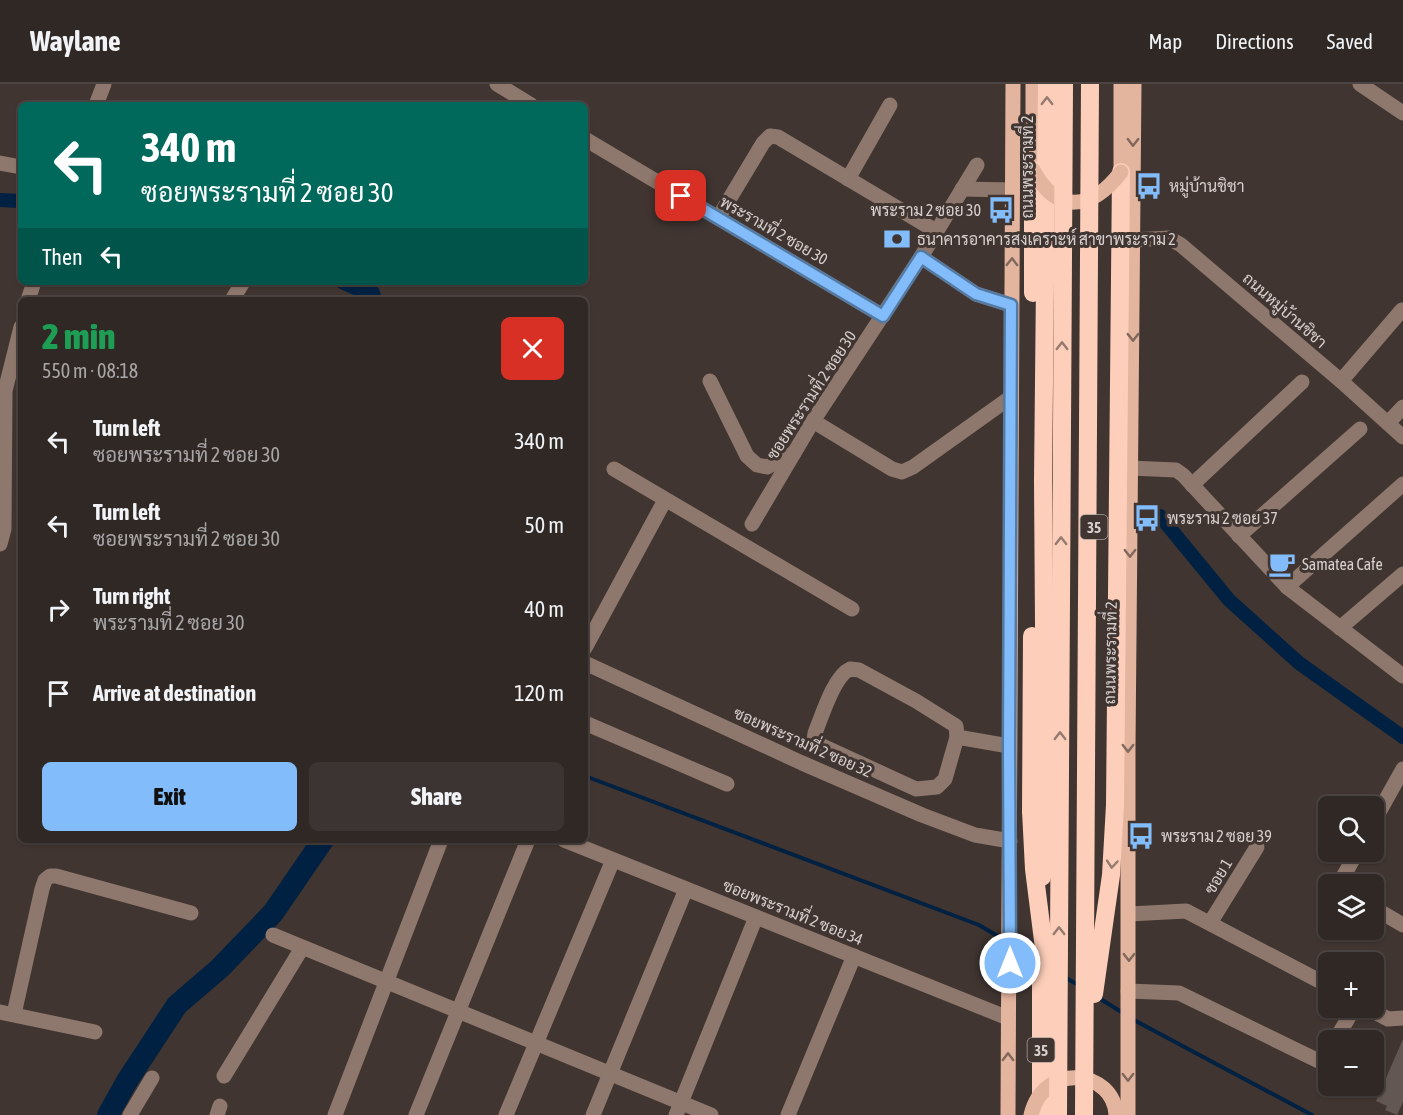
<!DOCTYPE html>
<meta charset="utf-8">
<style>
body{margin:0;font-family:"Asap Condensed",Sarabun,sans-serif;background:#3c3432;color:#f1f3f6;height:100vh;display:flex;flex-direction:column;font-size:22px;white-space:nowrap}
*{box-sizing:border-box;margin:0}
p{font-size:20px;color:#a8a6a7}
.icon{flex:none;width:33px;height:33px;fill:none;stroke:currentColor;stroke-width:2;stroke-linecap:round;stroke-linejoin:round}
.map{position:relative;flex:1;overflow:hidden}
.drawer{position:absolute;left:18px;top:213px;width:570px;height:546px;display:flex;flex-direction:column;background:#302825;border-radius:9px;box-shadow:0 2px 4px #0004,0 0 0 2px #4b4442}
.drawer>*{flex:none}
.top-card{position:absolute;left:18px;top:18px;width:570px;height:183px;border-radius:9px;box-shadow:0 2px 4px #0004,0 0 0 2px #4b4442;background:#00695c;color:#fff;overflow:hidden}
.controls{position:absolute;left:1318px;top:712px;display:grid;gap:12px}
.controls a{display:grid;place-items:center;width:66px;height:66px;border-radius:9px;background:#302825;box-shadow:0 2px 4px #0004,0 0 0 2px #4b4442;font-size:30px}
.pin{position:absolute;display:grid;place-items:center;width:51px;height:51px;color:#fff;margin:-26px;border-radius:12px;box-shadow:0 3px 9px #0006}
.me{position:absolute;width:66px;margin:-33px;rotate:0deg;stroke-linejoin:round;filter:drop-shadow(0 0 4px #0008)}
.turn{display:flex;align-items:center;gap:21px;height:126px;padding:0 24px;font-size:27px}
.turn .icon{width:78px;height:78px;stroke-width:2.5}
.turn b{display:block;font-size:42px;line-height:51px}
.then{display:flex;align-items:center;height:57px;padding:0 24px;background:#0003;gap:12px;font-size:22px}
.round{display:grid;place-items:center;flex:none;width:63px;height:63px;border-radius:9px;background:#3c3432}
.head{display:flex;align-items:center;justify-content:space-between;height:102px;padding:0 24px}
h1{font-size:36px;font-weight:800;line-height:45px;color:#1e9e55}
.primary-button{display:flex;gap:12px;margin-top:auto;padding:12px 24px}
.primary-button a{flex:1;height:69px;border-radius:9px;background:#82bcfa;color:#111;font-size:24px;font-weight:800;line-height:69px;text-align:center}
.primary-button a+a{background:#3c3432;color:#f1f3f6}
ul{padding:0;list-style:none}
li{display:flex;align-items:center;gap:18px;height:84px;padding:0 24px}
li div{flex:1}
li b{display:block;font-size:22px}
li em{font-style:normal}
header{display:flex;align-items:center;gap:36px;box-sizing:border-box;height:84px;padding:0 30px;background:#302825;border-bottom:2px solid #4b4442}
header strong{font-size:28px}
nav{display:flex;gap:33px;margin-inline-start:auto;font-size:21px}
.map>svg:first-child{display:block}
</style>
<header>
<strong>Waylane</strong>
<nav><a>Map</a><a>Directions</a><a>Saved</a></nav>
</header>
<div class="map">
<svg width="1403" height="1031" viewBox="0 0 1403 1031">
<rect width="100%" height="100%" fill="#403531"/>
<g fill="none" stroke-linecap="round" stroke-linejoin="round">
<g stroke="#002142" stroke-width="4">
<path d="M585,692L979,841L1006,857"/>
<path d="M1012,861L1039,877"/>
<path d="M1066,894L1080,902"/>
<path d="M1099,914L1123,929"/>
<path d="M1132,935L1312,1031"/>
</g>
<g stroke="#002142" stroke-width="14">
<path d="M0,116L21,117"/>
<path d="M342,198L369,210"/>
<path d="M1160,432L1229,516L1299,579L1403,653"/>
</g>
<g stroke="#002142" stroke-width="22">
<path d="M369,210L371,216"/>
<path d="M108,1031L127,997L177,921L220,884L273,829L323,756"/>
</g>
</g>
<path fill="#625752" d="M1403,955V1018L1397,1031L1385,1026L1387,1022L1376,1017Z"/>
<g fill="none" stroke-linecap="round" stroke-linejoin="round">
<g stroke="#8e776c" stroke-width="15">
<path d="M497,0L531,21"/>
<path d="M1360,0L1403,29"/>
<path d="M96,21L104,0"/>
<path d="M585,55L883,232"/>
<path d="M0,79L21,83"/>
<path d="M848,95L890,21"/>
<path d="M962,105L1013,106"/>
<path d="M718,134L763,59L770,52L778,53L936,147"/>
<path d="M1132,156L1169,154L1181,161L1341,297L1403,353"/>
<path d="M921,173L976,210L1011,221"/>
<path d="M28,216L34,198"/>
<path d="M232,216L243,198"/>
<path d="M710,297L747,372L757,381L767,383L794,369"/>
<path d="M1341,297L1402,226"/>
<path d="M813,337L892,385L902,388L913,383L1011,313"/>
<path d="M1388,339L1403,323"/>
<path d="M1130,384L1176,386L1183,391L1287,503L1403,592"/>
<path d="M614,385L852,525"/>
<path d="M1192,401L1302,298"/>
<path d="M752,440L813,337L921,173L977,81"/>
<path d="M1239,452L1360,345"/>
<path d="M0,460L4,445L5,307L21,243"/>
<path d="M1287,503L1403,400"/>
<path d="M1340,544L1403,490"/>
<path d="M585,564L665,416"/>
<path d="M585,579L802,679L922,731L975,751L1010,757"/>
<path d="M850,585L859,586L916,617L956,642L957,653L945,695L937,703L916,705L816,659L814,656L815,649C822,632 834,592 850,585Z"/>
<path d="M585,639L727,700"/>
<path d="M957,653L1009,662"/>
<path d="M1374,737L1403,685"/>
<path d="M564,756L1008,934"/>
<path d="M1341,801L1343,793L1357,768"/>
<path d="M1374,824L1403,841"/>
<path d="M1129,830L1186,827L1329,902"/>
<path d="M1210,839L1257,763"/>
<path d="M273,851L711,1031"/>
<path d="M1128,907L1179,909L1329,982"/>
<path d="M1367,924L1388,935L1403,934"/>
<path d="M0,928L95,948"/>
<path d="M14,930L42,805L45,796L50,792H56L191,829"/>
<path d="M1335,957L1354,924"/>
<path d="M224,992L302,864"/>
<path d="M130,1031L152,994"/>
<path d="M217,1031L220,1022"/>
<path d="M335,1031L441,756"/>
<path d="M416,1031L528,756"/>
<path d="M506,1031L613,776"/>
<path d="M593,1031L686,805"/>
<path d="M676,1031L756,833"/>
<path d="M788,1031L854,872"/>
</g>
<g stroke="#e3b49e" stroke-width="15">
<path d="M1033,86V0"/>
<path d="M1121,88V0"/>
<path d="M1008,1031L1013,0"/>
<path d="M1128,1031V663L1134,0"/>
</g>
<g stroke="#fdcfba" stroke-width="18">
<path d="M1033,209V86"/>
<path d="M1115,721L1121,88"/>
<path d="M1031,727L1032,552"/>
<path d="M1042,793L1045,682L1043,397L1047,0"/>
<path d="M1041,884V1031"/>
</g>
<g stroke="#e3b49e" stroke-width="15">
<path d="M1033,86C1057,131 1092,126 1121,88"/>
<path d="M1031,1031C1044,977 1114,986 1116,1031"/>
</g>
<g stroke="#fdcfba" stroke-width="18">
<path d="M1031,727L1034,785L1049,904"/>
<path d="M1094,910L1111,791L1115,721"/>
<path d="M1058,1031L1064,0"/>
<path d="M1084,1031L1090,0"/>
</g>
</g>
<defs><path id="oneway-chevron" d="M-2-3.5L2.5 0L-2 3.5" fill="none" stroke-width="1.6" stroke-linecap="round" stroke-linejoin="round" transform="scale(1.5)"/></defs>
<g stroke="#957a6f">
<use href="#oneway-chevron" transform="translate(1047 17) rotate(-90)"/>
<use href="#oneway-chevron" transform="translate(1062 262) rotate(-90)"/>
<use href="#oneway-chevron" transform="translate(1061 457) rotate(-90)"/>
<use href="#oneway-chevron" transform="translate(1060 652) rotate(-90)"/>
<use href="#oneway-chevron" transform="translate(1112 780) rotate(95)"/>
<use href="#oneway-chevron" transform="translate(1059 847) rotate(-90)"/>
</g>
<g stroke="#81685d">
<use href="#oneway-chevron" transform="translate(1133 58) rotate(91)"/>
<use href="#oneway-chevron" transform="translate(1012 178) rotate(-89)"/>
<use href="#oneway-chevron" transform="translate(1133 253) rotate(90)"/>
<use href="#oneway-chevron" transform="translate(1130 469) rotate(90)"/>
<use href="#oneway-chevron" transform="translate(1128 664) rotate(90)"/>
<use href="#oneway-chevron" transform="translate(1129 873) rotate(91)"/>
<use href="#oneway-chevron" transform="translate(1008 973) rotate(-90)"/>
<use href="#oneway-chevron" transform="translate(1128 993) rotate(90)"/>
</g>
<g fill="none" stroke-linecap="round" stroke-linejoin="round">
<defs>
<path id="route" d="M681,112L883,232L921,173L976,210L1011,221L1009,662L1010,879"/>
</defs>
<use href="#route" stroke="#547aa2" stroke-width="15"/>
<use href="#route" stroke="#82bcfa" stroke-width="10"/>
</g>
<defs>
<symbol id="bus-bare" viewBox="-9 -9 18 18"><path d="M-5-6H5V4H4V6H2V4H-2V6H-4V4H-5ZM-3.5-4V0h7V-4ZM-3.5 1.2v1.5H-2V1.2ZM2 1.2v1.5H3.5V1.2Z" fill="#82bcfa" stroke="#403531" stroke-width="2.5" paint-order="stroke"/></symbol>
<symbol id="bank-bare" viewBox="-9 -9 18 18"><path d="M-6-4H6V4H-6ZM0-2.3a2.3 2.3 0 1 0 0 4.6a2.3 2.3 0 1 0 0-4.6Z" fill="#82bcfa" stroke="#403531" stroke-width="2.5" paint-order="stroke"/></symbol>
<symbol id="cafe-bare" viewBox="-9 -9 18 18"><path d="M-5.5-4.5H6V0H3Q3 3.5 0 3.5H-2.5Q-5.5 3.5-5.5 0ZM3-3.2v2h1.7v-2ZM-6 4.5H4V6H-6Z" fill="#82bcfa" stroke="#403531" stroke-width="2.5" paint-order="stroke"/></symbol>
</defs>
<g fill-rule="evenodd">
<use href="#bus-bare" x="1130" y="83" width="38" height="38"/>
<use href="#bus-bare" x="982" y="107" width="38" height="38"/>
<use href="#bank-bare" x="878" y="136" width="38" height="38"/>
<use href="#bus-bare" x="1128" y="415" width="38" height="38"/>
<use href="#cafe-bare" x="1263" y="461" width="38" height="38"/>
<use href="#bus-bare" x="1122" y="733" width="38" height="38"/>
</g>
<g text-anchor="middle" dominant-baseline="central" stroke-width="6" stroke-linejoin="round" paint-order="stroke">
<g fill="#403531" stroke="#aaa29e" stroke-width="1.5">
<rect x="1080.5" y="431" width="27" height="24" rx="4.5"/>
<rect x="1027.5" y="954" width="27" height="24" rx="4.5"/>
</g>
<g font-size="15" font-weight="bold" fill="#d7d0cd">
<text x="1094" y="443">35</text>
<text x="1041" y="966">35</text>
</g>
<g font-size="16" fill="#d7d0cd" stroke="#403531">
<text transform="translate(1027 83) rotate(-90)">ถนนพระรามที่ 2</text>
<text transform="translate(774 146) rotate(30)">พระรามที่ 2 ซอย 30</text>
<text transform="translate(1285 226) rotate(41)">ถนนหมู่บ้านชิชา</text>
<text transform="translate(811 311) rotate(-57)">ซอยพระรามที่ 2 ซอย 30</text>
<text transform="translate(1110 569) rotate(-89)">ถนนพระรามที่ 2</text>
<text transform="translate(803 658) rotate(24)">ซอยพระรามที่ 2 ซอย 32</text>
<text transform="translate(1218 792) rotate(-59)">ซอย 1</text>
<text transform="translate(793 828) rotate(22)">ซอยพระรามที่ 2 ซอย 34</text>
</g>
<g font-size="16" fill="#d7d0cd" stroke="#403531" text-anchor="start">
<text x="1169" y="102">หมู่บ้านชิชา</text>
<text x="981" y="126" text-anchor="end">พระราม 2 ซอย 30</text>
<text x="917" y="155">ธนาคารอาคารสงเคราะห์ สาขาพระราม 2</text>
<text x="1167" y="434">พระราม 2 ซอย 37</text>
<text x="1302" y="480">Samatea Cafe</text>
<text x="1161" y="752">พระราม 2 ซอย 39</text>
</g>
</g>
</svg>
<div class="controls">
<a><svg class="icon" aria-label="search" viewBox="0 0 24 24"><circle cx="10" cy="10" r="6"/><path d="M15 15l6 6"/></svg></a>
<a><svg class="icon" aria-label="layers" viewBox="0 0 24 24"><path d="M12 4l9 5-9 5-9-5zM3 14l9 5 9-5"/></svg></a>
<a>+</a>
<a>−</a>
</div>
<div class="pin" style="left:681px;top:112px;background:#d93025"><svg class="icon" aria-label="arrive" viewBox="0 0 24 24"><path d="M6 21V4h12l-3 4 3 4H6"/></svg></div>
<svg class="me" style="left:1010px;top:879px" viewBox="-20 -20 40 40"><circle r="17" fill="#82bcfa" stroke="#fff" stroke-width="3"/><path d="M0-11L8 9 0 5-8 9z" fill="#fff"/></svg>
<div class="top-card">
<div class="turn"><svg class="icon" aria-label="left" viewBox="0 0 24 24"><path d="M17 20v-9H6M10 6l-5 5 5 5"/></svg><div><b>340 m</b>ซอยพระรามที่ 2 ซอย 30</div></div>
<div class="then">Then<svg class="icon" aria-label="left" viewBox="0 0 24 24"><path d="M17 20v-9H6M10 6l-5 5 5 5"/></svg></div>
</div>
<section class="drawer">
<div class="head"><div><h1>2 min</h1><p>550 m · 08:18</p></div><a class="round" style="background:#d93025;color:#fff"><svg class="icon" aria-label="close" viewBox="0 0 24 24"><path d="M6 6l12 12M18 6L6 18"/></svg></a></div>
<ul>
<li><svg class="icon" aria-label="left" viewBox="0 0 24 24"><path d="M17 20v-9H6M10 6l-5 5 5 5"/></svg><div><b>Turn left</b><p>ซอยพระรามที่ 2 ซอย 30</p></div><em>340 m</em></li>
<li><svg class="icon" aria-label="left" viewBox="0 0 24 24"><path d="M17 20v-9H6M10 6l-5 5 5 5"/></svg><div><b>Turn left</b><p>ซอยพระรามที่ 2 ซอย 30</p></div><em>50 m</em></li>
<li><svg class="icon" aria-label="right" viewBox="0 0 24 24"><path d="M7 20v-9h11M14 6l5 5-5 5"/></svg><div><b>Turn right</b><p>พระรามที่ 2 ซอย 30</p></div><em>40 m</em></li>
<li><svg class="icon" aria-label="arrive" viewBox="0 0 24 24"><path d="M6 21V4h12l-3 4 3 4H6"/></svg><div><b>Arrive at destination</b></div><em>120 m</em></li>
</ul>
<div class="primary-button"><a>Exit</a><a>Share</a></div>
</section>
</div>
